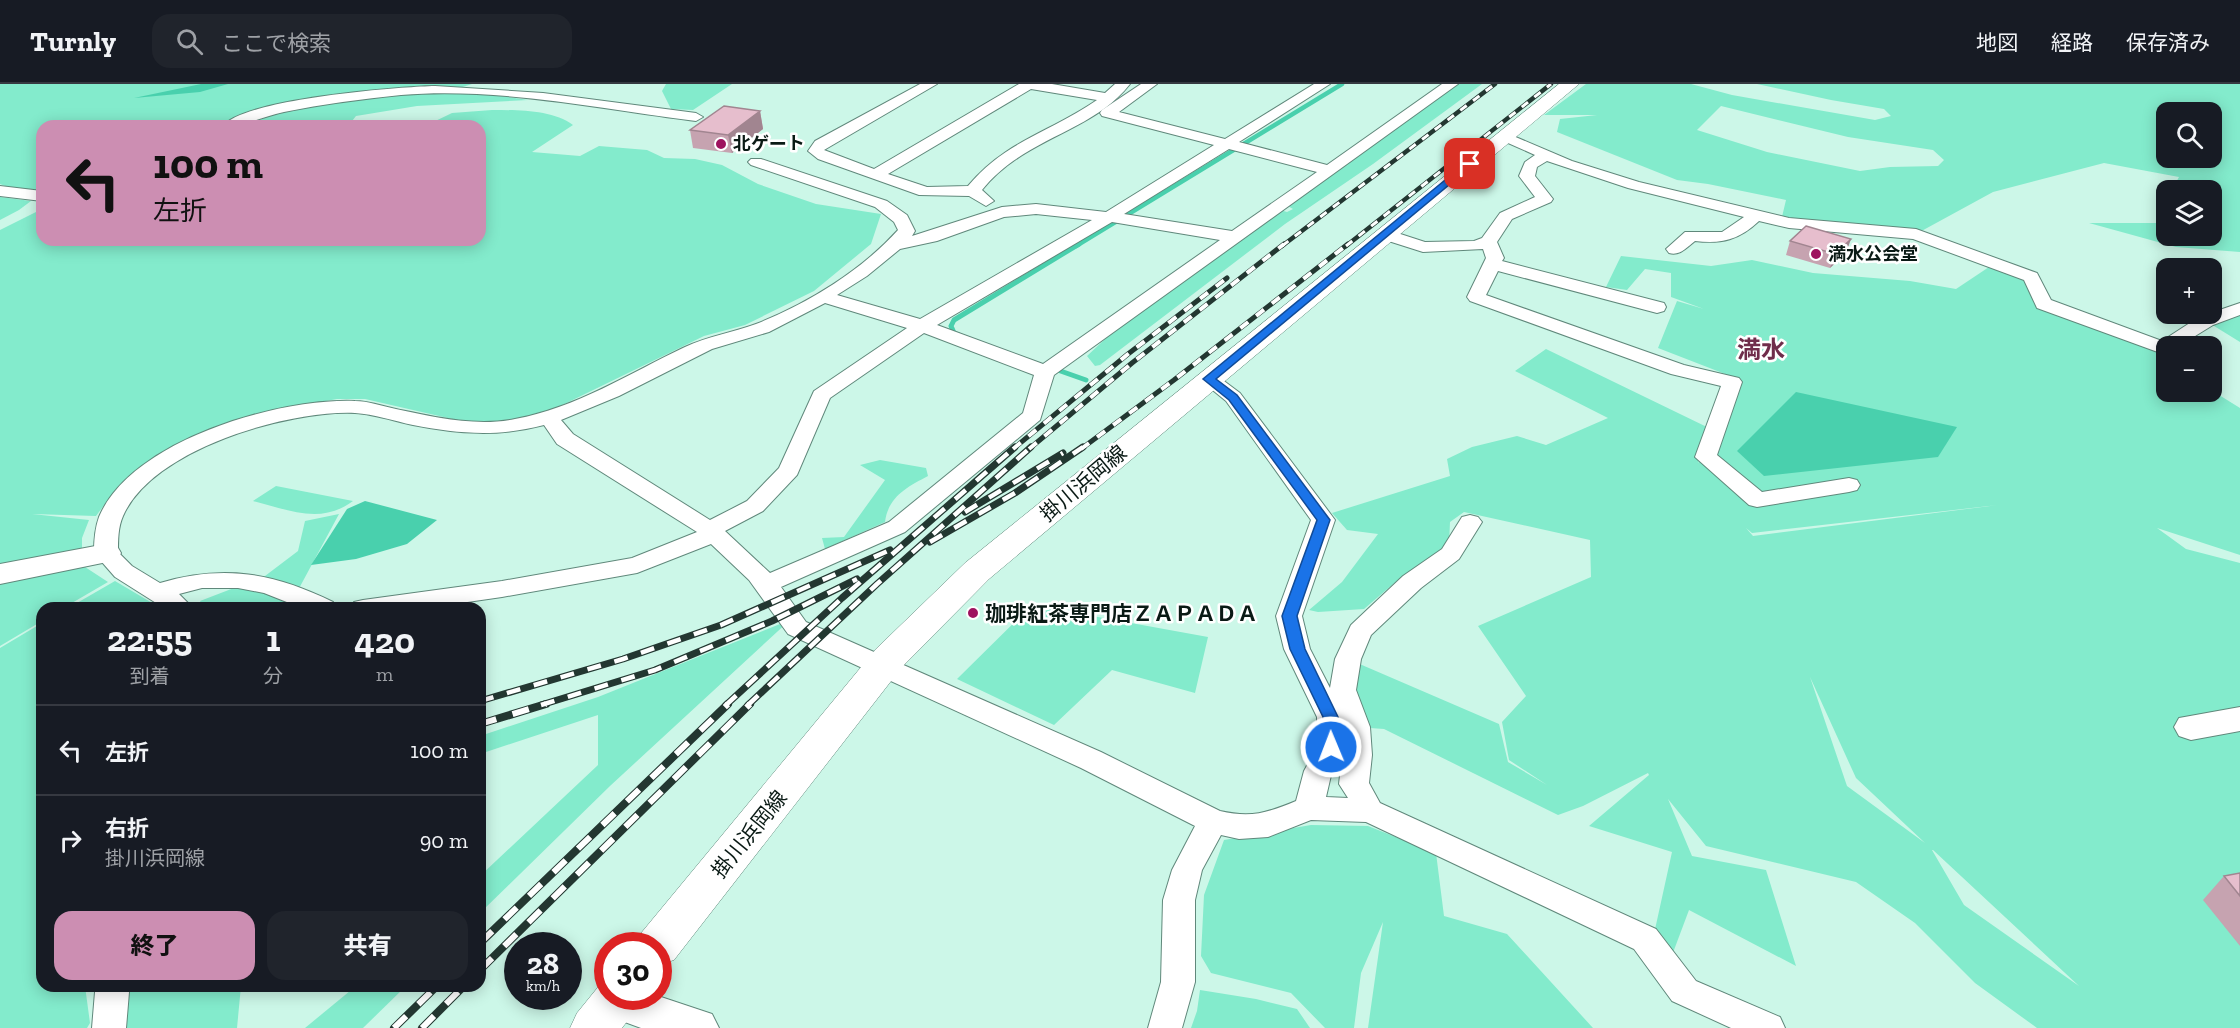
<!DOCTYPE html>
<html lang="ja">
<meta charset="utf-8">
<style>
body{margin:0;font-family:"Zilla Slab","Noto Sans JP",serif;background:#20242c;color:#f1f3f6;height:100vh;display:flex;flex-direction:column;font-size:22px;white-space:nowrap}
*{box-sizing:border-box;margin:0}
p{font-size:20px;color:#9ea1a6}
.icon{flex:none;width:33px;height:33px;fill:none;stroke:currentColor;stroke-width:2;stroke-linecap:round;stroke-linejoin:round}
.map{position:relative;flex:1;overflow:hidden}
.details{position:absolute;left:36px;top:518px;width:450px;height:390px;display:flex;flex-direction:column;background:#171b24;border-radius:18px;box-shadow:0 3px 15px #0003}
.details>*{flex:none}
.banner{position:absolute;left:36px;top:36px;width:450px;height:126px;border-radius:18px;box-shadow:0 3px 15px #0003;background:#cc8eb2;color:#111;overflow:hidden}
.buttons{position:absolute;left:2156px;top:18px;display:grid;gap:12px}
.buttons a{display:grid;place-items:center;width:66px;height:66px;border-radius:12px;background:#171b24;box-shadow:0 3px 15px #0003;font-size:30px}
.speed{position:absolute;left:504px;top:848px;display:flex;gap:12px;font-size:30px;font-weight:700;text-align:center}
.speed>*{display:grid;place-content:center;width:78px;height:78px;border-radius:50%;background:#171b24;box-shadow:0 3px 15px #0003;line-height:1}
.speed small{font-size:15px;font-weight:400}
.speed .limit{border:9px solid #d22;background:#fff;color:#111}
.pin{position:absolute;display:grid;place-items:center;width:51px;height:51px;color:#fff;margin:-26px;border-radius:12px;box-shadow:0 3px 9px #0006}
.me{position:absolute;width:66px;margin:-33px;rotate:359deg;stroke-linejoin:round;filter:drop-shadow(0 0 4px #0008)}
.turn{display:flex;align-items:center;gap:21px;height:126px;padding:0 18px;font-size:27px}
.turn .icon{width:78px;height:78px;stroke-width:2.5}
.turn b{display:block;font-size:42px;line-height:51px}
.eta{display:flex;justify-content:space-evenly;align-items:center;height:102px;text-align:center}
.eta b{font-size:36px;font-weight:800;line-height:42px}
.action{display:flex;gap:12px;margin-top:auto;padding:12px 18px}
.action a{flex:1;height:69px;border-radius:18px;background:#cc8eb2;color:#111;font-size:24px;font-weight:800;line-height:69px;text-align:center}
.action a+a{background:#20242c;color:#f1f3f6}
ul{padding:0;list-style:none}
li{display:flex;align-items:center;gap:18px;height:90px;padding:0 18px;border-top:2px solid #363941}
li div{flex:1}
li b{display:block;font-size:22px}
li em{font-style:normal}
header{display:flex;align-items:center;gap:36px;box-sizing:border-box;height:84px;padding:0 30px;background:#171b24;border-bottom:2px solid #363941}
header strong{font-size:28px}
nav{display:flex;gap:33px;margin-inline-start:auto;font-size:21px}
.search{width:420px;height:54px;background:#20242c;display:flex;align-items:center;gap:15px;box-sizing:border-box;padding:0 21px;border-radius:18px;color:#9ea1a6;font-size:22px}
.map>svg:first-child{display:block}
</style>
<header>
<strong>Turnly</strong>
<div class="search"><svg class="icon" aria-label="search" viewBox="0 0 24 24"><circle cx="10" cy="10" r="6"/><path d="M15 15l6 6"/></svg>ここで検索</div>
<nav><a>地図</a><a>経路</a><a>保存済み</a></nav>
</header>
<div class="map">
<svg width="2240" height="944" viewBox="0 0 2240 944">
<rect width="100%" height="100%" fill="#ccf7e8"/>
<g fill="#83ebcc" fill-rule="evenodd">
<path d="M0,0H472L456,5L528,16L417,22L356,32L348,42H42V112L27,110L0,100Z"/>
<path d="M666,0H732L693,26L671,25L662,7Z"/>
<path d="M1457,0H1482L1373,80L1285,140L1100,281L1095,282L1087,272L1120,241L1280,126L1287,128L1293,125L1286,121Z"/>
<path d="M1586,0H1691L1732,11L1875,36L1891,32L1884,25L1831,16L1757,0H2240V168L2176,163L2089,139H2166V152H2211V106H2172L2179,93L2104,79L1993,108L1916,150L1781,137L1786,116L1708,100L1677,96L1557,48L1560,35L1597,31H1544ZM1721,22L1848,53L1933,66L1944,76L1938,82L1890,83L1860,87L1767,68L1697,46ZM2166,28H2211V74H2166Z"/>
<path d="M492,26C518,26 553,26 573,41L532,68L580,72L599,62L647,66L664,74L695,75L722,81L758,100L816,120L881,130L871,160L814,207L745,241L704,252L546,329L515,337L474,340L365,315H337L255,330L206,348L166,368L116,405L96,432L32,430L89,436L82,454V465L0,481V146L42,125V156H480V42H425L452,29Z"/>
<path d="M0,113L31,117L19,126L0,136Z"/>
<path d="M1621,172L1711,182L1752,176L1813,189L1910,197L1956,205L1995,179L2031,193L2044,220L2166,265V308H2211V306L2240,324V471L2157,444L2186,465L2240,479V944H2037L1975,899L1915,839L1856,798L1706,762L1668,715L1692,772L1766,786L1796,882L1689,826L1671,874L1654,850L1672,768L1589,742L1649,691L1648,689L1583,722L1558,731L1384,645L1356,643L1348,575L1499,640L1508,678L1547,701L1509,676L1502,638L1526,612L1478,542L1591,493L1590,456L1464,428L1450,438L1449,461L1399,495L1364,525L1318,528L1309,526L1342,498L1378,450L1347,446L1332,429L1450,392L1447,375L1472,363L1517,352L1546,361L1608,334L1515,287L1546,265L1711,345L1698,379L1717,359L1738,295L1658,264L1677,217L1704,225L1671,213V189L1645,185L1627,206L1606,203ZM1998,421L1753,452L1746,444L1752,449ZM1810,593L1856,694L1925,759L1847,702ZM1932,766H1933L2079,902L1964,821Z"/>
<path d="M2240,225V258L2206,237Z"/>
<path d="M880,376L926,384L928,392C907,403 888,413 885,438L825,465L822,454L844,453L885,396L860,381Z"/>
<path d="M276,402L353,417C321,441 289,426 253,417Z"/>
<path d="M339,430L296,510L332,523H203L200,517L265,492L298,467L305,437Z"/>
<path d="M85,483L108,498L65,523L42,524V537L0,562V499Z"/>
<path d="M115,497L159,523H70Z"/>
<path d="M1032,521L1208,553L1195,609L1112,586L1054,641L957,595Z"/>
<path d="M790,536L610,702L480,829V792L598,681V631L480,670V652L598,613Z"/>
<path d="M42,539V902H85L90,939L87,944H0V564Z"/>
<path d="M1311,741L1368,742L1436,769L1444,832L1507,850L1593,944H1368L1383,838L1361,889L1354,944H1325L1291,909L1211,889L1201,872L1204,811L1224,756Z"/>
<path d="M125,902H241L237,944H121L128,924Z"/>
<path d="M356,902H406L363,944H305Z"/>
<path d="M1200,906L1256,915L1297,925L1310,944H1191L1197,927Z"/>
</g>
<g fill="#49d0ad">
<path d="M201,0H228L200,8L134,14Z"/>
<path d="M1796,308L1957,343L1938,373L1764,392L1737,367Z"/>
<path d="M365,417L437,436L407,460L356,475L311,481L347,425Z"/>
</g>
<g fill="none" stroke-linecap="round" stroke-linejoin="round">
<path stroke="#49d0ad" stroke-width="4.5" d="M1076,162L1342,0"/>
<g stroke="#49d0ad" stroke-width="5">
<path d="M959,251L954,249L951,242L954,236L1079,160"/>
<path d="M1052,284L1086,296"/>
</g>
<defs>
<g id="minor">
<path d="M920,0H937L824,66L874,85L1019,0H1052L1105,9L1115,0H1130C1092,49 1024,53 982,106L994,117L986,122L969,112L919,111L818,75L808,67L815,57ZM1031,5L1097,16C1051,48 1005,57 968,102L927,103L888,90Z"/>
<path d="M1141,0H1157L1119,28L1225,55L1314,0H1330L1239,58L1327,81L1442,0H1458L1054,291L1040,336L905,448L781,503L806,538L1101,668L1220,727C1251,734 1267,729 1296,717L1304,687L1317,663V633L1284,565L1276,532L1311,436L1226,317L1199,295L1202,291H1216L1240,309L1335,436L1302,532L1310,565L1330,604L1335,575L1351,541L1403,492L1442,465L1462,433L1470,431L1478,433L1482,438L1459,475L1421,504L1371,551L1361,575L1356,606L1370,643L1372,671L1369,699L1380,719L1656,845L1696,897L1780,933L1785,944H1731L1672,917L1634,865L1366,738L1311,736L1268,753L1239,755L1221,751L1202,786L1195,816V898L1182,944H1148L1161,898L1163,816L1172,786L1195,742L1081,684L788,550L749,496L711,460L637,489L502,513L426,524H351L354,518L363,516L502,497L632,474L697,448L557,360L544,341C499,353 458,350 413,341C394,337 374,330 355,329C288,326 152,365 123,432C118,443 118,456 118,468L132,482L160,499C224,480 274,489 333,518L336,524H302L264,509L238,504H202L179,510L193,524H164L115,493L94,469C94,457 95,444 99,433C131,356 279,314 355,317C368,317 382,322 396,325C434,333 476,343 515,335C576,324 630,289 685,263C708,252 732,249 756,240C807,220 861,187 898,146L894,138L875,123L751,81L748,78L751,75H761L887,117L907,131L915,147L912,152L1002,123L1036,120L1106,128L1214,61L1102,32L1100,29L1102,26ZM1229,65L1317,88L1232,147L1124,130ZM1036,130L1092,136L920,235L837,211L867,192L900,165L937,157L1004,133ZM1112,138L1220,156L1043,280L937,241ZM825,219L907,244L814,307L779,384L747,417L710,436L573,350L561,336L619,312L712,265L769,248ZM924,249L1034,291L1023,329L889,438L770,489L725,447L763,427L797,391L830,314ZM1343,666L1339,700L1348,714L1326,713L1332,687Z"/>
<path d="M435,2L543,9L696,29L703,33L696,37C600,25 499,3 401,11C362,15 323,20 284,28C261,33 246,42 223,42C245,15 396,3 435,2Z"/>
<path d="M1504,48L1572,77L1639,98L1789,134L1916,145L2037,189L2051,216L2162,257L2199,233L2240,219V231L2213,241L2179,262H2166V271L2037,224L2024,196L1913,155L1789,144L1759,137C1739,156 1722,160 1695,157C1686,164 1680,172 1669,169L1666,165L1685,148H1722L1744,133L1628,104L1547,77L1537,83L1535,92L1553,115L1551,118L1512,135L1497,158L1504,174L1502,177L1664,219L1666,223L1664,227L1657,229L1498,187L1486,211L1684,281L1739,294L1742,298L1717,371L1762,408L1849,394L1857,396L1860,401L1857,406L1849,408L1757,423L1749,421L1695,373L1721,302L1671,290L1470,217L1467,213L1486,174L1483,165L1423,168L1379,154L1377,150L1385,145L1425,158L1474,157L1482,154L1500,129L1535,113L1519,92L1525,78L1535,71L1499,55L1497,52Z"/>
<path d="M0,102L42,107V117L0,112Z"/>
<path d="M93,902H127L129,908L126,944H92L95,908Z"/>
</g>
<g id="tertiary">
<path d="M106,460L117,462L121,469L117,476L0,500V480Z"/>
<path d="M2240,623V647L2191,656L2179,652L2174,643L2179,634Z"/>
<path d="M608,900V912H658L712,930L719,944H641L600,929L594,916L600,903Z"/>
</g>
<g id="primary">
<path d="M1559,0H1579L989,495L902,583L674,876L658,881V861H636L642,848L876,565L965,479Z"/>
<path d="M608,896V912H642L635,927L622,944H570L577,929L603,897Z"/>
</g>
</defs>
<use href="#minor" stroke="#60887b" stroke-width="2"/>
<use href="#tertiary" stroke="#60887b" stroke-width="2"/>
<use href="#primary" stroke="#60887b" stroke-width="1"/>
<use href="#minor" fill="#fff" fill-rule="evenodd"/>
<use href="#tertiary" fill="#fff" fill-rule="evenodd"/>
<use href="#primary" fill="#fff" fill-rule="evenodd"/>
<defs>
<g id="rail-far3">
<path d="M1282,162L1495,0"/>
<path d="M1346,162L1551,0"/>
</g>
<g id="rail-far2">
<path d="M1013,365L1128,270L1227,194"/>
<path d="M1029,365L1132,279L1284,160"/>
<path d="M1081,365L1174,296L1348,160"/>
</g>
<g id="rail-far1">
<path d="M965,428L1063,369"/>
<path d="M930,458L1015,409L1083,363"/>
<path d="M480,617L623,575L721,541L890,466"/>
<path d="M541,621L655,586L772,537L857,495"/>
<path d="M726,621L842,514L1015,363"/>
<path d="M748,621L877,500L1031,363"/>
</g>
<g id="rail">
<path d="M480,640L546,620"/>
<path d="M480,859L728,620"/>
<path d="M480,886L750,620"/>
<path d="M394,944L437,902"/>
<path d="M422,944L464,902"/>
</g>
</defs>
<use href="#rail-far3" stroke="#233731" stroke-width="4.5"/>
<use href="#rail-far2" stroke="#233731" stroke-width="5"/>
<use href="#rail-far1" stroke="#233731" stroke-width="7"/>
<use href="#rail" stroke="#233731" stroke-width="8"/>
<use href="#rail-far3" stroke="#fff" stroke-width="3" stroke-dasharray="8" stroke-linecap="butt"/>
<use href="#rail-far2" stroke="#fff" stroke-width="4" stroke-dasharray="10" stroke-linecap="butt"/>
<use href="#rail-far1" stroke="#fff" stroke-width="4.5" stroke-dasharray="14" stroke-linecap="butt"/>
<use href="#rail" stroke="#fff" stroke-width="6" stroke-dasharray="17" stroke-linecap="butt"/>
</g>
<g fill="#c6a3b0">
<path d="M760,27L763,45L732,69L693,64L690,46Z"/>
<path d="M1790,157L1846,169L1830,184L1786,171Z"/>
<path d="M2240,789V862L2203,816L2224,792Z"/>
</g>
<g fill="#a18590">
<path d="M760,27L763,45L732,69L728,51Z"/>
<path d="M1851,155L1846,169L1830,184L1835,170Z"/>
</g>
<g fill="#e6becd" stroke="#a18590" stroke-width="1.5">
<path d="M724,22L760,27L728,51L690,46Z"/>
<path d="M1806,142L1851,155L1835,170L1790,157Z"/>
<path d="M2240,789V812L2224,792Z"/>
</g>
<path fill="#1a73e8" stroke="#114b97" stroke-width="1.5" d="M1467,78L1474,80L1216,295L1237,311L1330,436L1297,532L1305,565L1338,633L1339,663L1337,668H1325L1323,663V633L1290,565L1282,532L1317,436L1229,316L1203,295Z"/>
<g fill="#9e125f" stroke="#fff" stroke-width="2">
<circle cx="721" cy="60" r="6"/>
<circle cx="1816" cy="170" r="6"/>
<circle cx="973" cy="529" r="6"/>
</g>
<g text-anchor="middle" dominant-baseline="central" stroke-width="5" stroke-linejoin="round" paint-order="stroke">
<g font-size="18" font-weight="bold" fill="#0a1a15" stroke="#fff" text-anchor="start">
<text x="733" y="60">北ゲート</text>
<text x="1828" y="170">満水公会堂</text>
</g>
<g font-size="21" fill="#0a1a15" stroke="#fff">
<text transform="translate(1083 399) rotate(-40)">掛川浜岡線</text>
<text transform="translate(749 750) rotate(-51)">掛川浜岡線</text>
</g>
<g font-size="21" font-weight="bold" fill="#0a1a15" stroke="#fff" text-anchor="start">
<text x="985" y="529">珈琲紅茶専門店ＺＡＰＡＤＡ</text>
</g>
<g font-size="24" font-weight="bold" fill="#6f2d4b" stroke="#fff">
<text x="1761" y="265">満水</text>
</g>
</g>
</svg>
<div class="buttons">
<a><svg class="icon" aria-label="search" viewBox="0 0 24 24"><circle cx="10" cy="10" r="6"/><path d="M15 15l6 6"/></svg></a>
<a><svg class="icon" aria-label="layers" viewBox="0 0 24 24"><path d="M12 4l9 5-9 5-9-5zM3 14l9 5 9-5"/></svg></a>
<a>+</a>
<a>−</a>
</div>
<div class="speed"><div>28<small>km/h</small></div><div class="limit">30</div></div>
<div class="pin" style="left:1470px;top:80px;background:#d93025"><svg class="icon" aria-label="arrive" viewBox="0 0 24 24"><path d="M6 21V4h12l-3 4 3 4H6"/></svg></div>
<svg class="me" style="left:1331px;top:663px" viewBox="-20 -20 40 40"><circle r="17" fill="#1a73e8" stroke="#fff" stroke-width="3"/><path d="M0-11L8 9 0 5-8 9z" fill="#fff"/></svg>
<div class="banner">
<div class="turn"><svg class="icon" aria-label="left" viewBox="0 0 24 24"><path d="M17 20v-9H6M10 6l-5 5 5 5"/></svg><div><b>100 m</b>左折</div></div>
</div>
<section class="details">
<div class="eta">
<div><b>22:55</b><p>到着</p></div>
<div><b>1</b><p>分</p></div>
<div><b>420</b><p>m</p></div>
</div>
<ul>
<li><svg class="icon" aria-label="left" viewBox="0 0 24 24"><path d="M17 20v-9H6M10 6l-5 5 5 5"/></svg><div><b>左折</b></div><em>100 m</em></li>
<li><svg class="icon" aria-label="right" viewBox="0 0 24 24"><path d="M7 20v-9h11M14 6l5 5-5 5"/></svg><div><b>右折</b><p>掛川浜岡線</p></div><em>90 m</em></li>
</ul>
<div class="action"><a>終了</a><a>共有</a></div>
</section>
</div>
